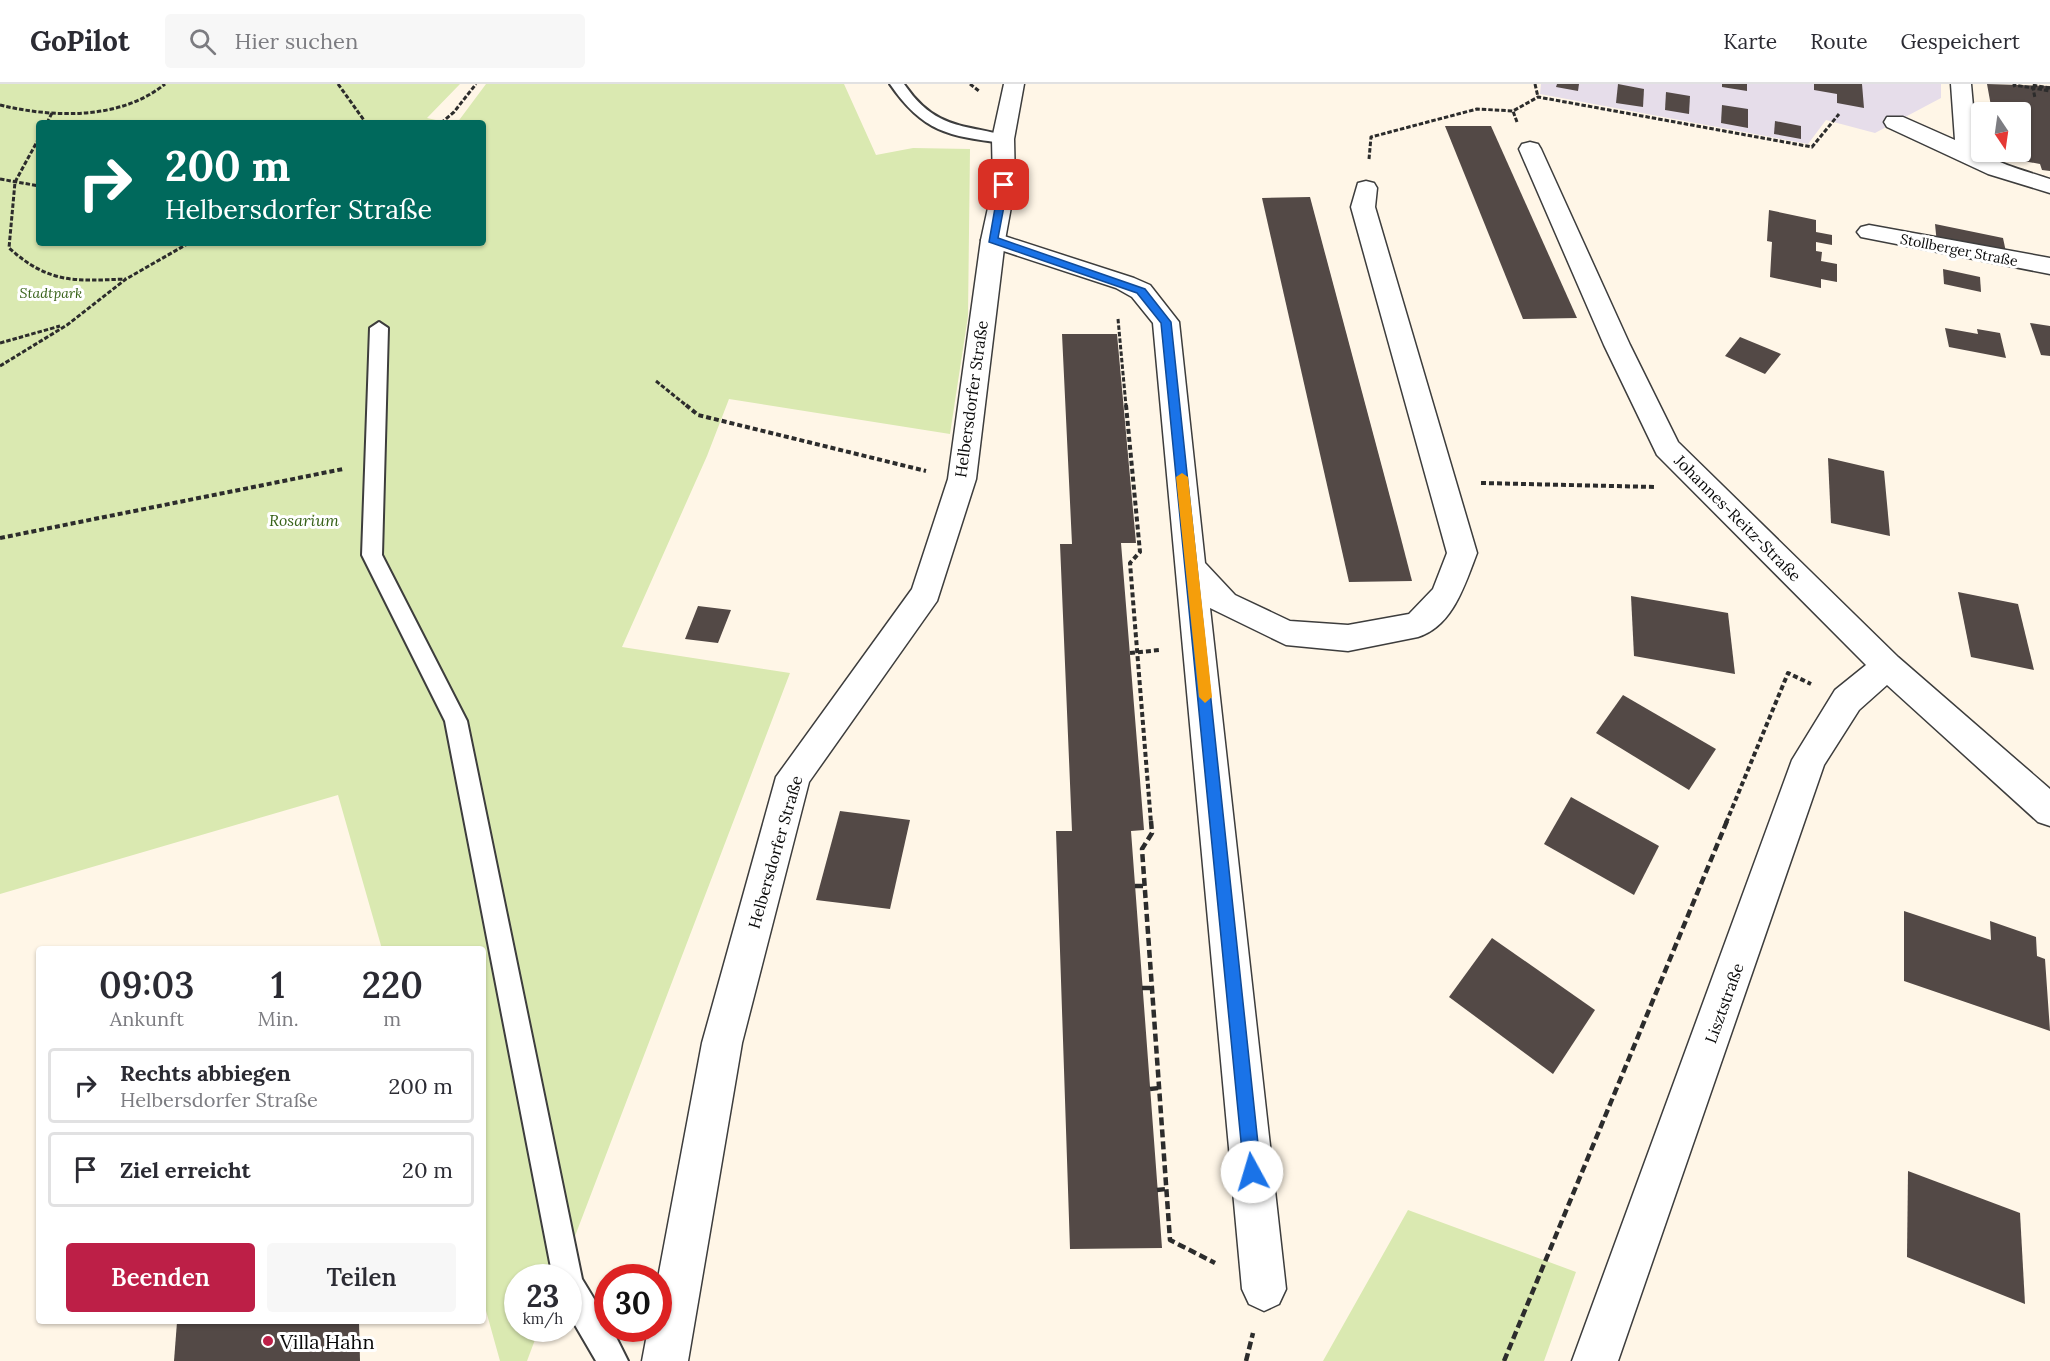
<!DOCTYPE html>
<html lang="de">
<meta charset="utf-8">
<style>
body{margin:0;font-family:Lora,serif;background:#f7f7f7;color:#2b2b33;height:100vh;display:flex;flex-direction:column;font-size:22px;white-space:nowrap}
*{box-sizing:border-box;margin:0}
p{font-size:20px;color:#7c7c81}
.icon{flex:none;width:33px;height:33px;fill:none;stroke:currentColor;stroke-width:2;stroke-linecap:round;stroke-linejoin:round}
.map{position:relative;flex:1;overflow:hidden}
.details{position:absolute;left:36px;top:862px;width:450px;height:378px;display:flex;flex-direction:column;background:#fff;border-radius:6px;box-shadow:0 2px 4px #0004}
.details>*{flex:none}
.top-card{position:absolute;left:36px;top:36px;width:450px;height:126px;border-radius:6px;box-shadow:0 2px 4px #0004;background:#00695c;color:#fff;overflow:hidden}
.needle{width:39px;rotate:167deg}
.tools{position:absolute;left:1971px;top:18px;display:grid;gap:12px}
.tools a{display:grid;place-items:center;width:60px;height:60px;border-radius:6px;background:#fff;box-shadow:0 2px 4px #0004;font-size:30px}
.speed{position:absolute;left:504px;top:1180px;display:flex;gap:12px;font-size:30px;font-weight:700;text-align:center}
.speed>*{display:grid;place-content:center;width:78px;height:78px;border-radius:50%;background:#fff;box-shadow:0 2px 4px #0004;line-height:1}
.speed small{font-size:15px;font-weight:400}
.speed .limit{border:9px solid #d22;background:#fff;color:#111}
.pin{position:absolute;display:grid;place-items:center;width:51px;height:51px;color:#fff;margin:-26px;border-radius:12px;box-shadow:0 3px 9px #0006}
.me{position:absolute;width:66px;margin:-33px;rotate:354deg;stroke-linejoin:round;filter:drop-shadow(0 0 4px #0008)}
.turn{display:flex;align-items:center;gap:21px;height:126px;padding:0 30px;font-size:27px}
.turn .icon{width:78px;height:78px;stroke-width:2.5}
.turn b{display:block;font-size:42px;line-height:51px}
.eta{display:flex;justify-content:space-evenly;align-items:center;height:102px;text-align:center}
.eta b{font-size:36px;font-weight:600;line-height:42px}
.button{display:flex;gap:12px;margin-top:auto;padding:12px 30px}
.button a{flex:1;height:69px;border-radius:6px;background:#bd1f47;color:#fff;font-size:24px;font-weight:600;line-height:69px;text-align:center}
.button a+a{background:#f7f7f7;color:#2b2b33}
ul{padding:0;list-style:none}
li{display:flex;align-items:center;gap:18px;height:75px;margin:0 12px 9px;padding:0 18px;border:3px solid #e1e1e2;border-radius:6px}
li div{flex:1}
li b{display:block;font-size:22px}
li em{font-style:normal}
header{display:flex;align-items:center;gap:36px;box-sizing:border-box;height:84px;padding:0 30px;background:#fff;border-bottom:2px solid #e1e1e2}
header strong{font-size:28px}
nav{display:flex;gap:33px;margin-inline-start:auto;font-size:21px}
.search{width:420px;height:54px;background:#f7f7f7;display:flex;align-items:center;gap:15px;box-sizing:border-box;padding:0 21px;border-radius:6px;color:#7c7c81;font-size:22px}
.map>svg:first-child{display:block}
</style>
<header>
<strong>GoPilot</strong>
<div class="search"><svg class="icon" aria-label="search" viewBox="0 0 24 24"><circle cx="10" cy="10" r="6"/><path d="M15 15l6 6"/></svg>Hier suchen</div>
<nav><a>Karte</a><a>Route</a><a>Gespeichert</a></nav>
</header>
<div class="map">
<svg width="2050" height="1277" viewBox="0 0 2050 1277">
<rect width="100%" height="100%" fill="#fff6e7"/>
<path fill="#e6ddea" d="M1541,0H1941V14L1875,49L1826,36L1808,60L1540,10Z"/>
<g fill="#dae9b1">
<path d="M0,0H460L427,34L449,39H39V159H483V39H457L486,0H844L876,71L913,64L970,65L968,232L950,350L729,315L707,372L622,563L790,589L559,1194H518V1245H539L527,1277H500L483,1216V866L382,865L338,711L0,810Z"/>
<path d="M1408,1126L1576,1188L1544,1277H1323Z"/>
</g>
<g fill="#534946">
<path d="M1557,0H1579L1578,7L1556,3Z"/>
<path d="M1618,0L1644,5L1643,23L1616,19Z"/>
<path d="M1722,0H1747V7L1722,3Z"/>
<path d="M1814,0H1862L1864,24L1837,19V10L1814,6Z"/>
<path d="M1987,0L2050,2V87L2042,86L2040,80L2018,76L2020,28H2010L2009,26L1991,22Z"/>
<path d="M1666,8L1690,12L1689,30L1665,26Z"/>
<path d="M1722,21L1748,25V44L1721,39Z"/>
<path d="M1775,37L1801,42V55L1774,50Z"/>
<path d="M1445,42H1491L1577,234L1523,235Z"/>
<path d="M1310,113L1398,443L1412,497L1349,498L1262,114Z"/>
<path d="M1769,126L1816,136V148L1832,151V161L1816,158V167L1822,168L1821,177L1837,180V198L1821,195V204L1770,193L1772,158L1767,157Z"/>
<path d="M1935,140L2003,154L2006,168L1937,160Z"/>
<path d="M1943,185L1980,193L1981,208L1944,200Z"/>
<path d="M2030,239L2050,242V272L2041,271Z"/>
<path d="M1945,244L1978,250L1977,245L2000,249L2006,274L1949,263Z"/>
<path d="M1062,250H1117L1136,459H1121L1144,746L1131,747L1162,1164L1070,1165L1056,747H1072L1060,460H1072Z"/>
<path d="M1740,253L1781,270L1765,290L1725,272Z"/>
<path d="M1828,374L1884,387L1890,452L1831,439Z"/>
<path d="M1958,508L2018,520L2034,586L1971,573Z"/>
<path d="M1631,512L1728,529L1735,590L1634,572Z"/>
<path d="M698,522L731,526L718,559L685,555Z"/>
<path d="M1623,611L1716,665L1689,706L1596,649Z"/>
<path d="M1571,713L1659,762L1634,811L1544,760Z"/>
<path d="M840,727L910,736L890,825L816,816Z"/>
<path d="M1904,827L1991,856L1990,837L2036,853L2037,872L2045,875L2050,947L1904,897Z"/>
<path d="M1492,854L1595,926L1553,990L1449,913Z"/>
<path d="M1908,1087L2020,1129L2025,1220L1907,1173Z"/>
<path d="M177,1238H359L360,1277H174Z"/>
</g>
<g fill="none" stroke-linecap="round" stroke-linejoin="round">
<defs>
<g id="service">
<path d="M890,0H904C935,45 961,40 1008,52L1010,55L1003,59C948,52 923,48 890,0Z"/>
<path d="M379,238L388,244L382,471L467,637L582,1195L608,1238V1245H612L628,1277H596L568,1229V1194H553L445,637L362,471L370,244Z"/>
</g>
<g id="minor">
<path d="M1951,0H1971C1978,78 1976,71 2050,95V109L1988,90L1887,43L1884,38L1887,33H1903L1955,56Z"/>
<path d="M1530,58L1538,60L1541,65L1630,261L1678,358L1898,573L2050,705V742L2038,738L1887,601L1859,626L1824,681L1618,1277H1572L1792,676L1835,606L1866,581L1657,371L1604,261L1519,65L1522,60Z"/>
<path d="M1366,97L1374,99L1377,104L1375,123L1477,469C1465,500 1453,542 1418,553L1348,567L1286,561L1210,524L1286,1205L1279,1220L1264,1227L1249,1220L1242,1205L1153,239L1132,213L1116,204L985,161L981,156L985,151L993,149L1001,151L1134,194L1150,201L1179,238L1205,479L1235,511L1290,537L1348,541L1409,530L1433,505L1447,469L1351,123L1358,99Z"/>
<path d="M1869,141L2050,174V190L1861,153L1857,148L1861,143Z"/>
</g>
<path id="tertiary" d="M1004,0H1024L1014,55L1015,101L1005,156L976,395L937,517L809,698L742,959L688,1277H642L648,1245H658V1194L702,959L776,693L912,505L948,395L981,156L993,101L992,55Z"/>
</defs>
<use href="#service" stroke="#3d3d3d" stroke-width="4"/>
<use href="#minor" stroke="#3d3d3d" stroke-width="3"/>
<use href="#tertiary" stroke="#3d3d3d" stroke-width="3"/>
<g stroke="#2c2c2c" stroke-width="3" stroke-dasharray="4.5 2" stroke-linecap="butt">
<path d="M338,0L366,39"/>
<path d="M970,0L979,7"/>
<path d="M1535,0L1538,13"/>
<path d="M2015,3L2014,1L2033,4L2035,14"/>
<path d="M2050,4L2032,1L2033,4L2050,7"/>
<path d="M0,21C53,34 121,36 165,0"/>
<path d="M1517,38L1513,27L1538,13L1812,63L1839,30"/>
<path d="M47,39L52,29"/>
<path d="M441,39L454,28L476,0"/>
<path d="M39,54L15,98L9,164C49,200 75,197 126,195"/>
<path d="M1369,75L1371,53L1477,25L1513,27"/>
<path d="M0,95L39,102"/>
<path d="M1118,235L1126,322"/>
<path d="M0,259L60,242"/>
<path d="M0,282L67,241L126,195L189,159"/>
<path d="M656,297L687,322"/>
</g>
<g stroke="#2c2c2c" stroke-width="4" stroke-dasharray="5 3" stroke-linecap="butt">
<path d="M686,321L698,331L926,387"/>
<path d="M1126,321L1140,468L1130,479L1151,739"/>
<path d="M1481,399L1656,403"/>
<path d="M0,454L343,385"/>
<path d="M1130,569L1160,566"/>
<path d="M1726,739L1788,589L1811,600"/>
</g>
<g stroke="#2c2c2c" stroke-width="4.5" stroke-dasharray="8 4" stroke-linecap="butt">
<path d="M1151,737L1152,749L1142,765L1170,1156L1215,1179"/>
<path d="M1135,802H1145"/>
<path d="M1142,904H1152"/>
<path d="M1150,1005L1159,1004"/>
<path d="M1157,1106L1166,1105"/>
<path d="M1246,1277L1253,1249"/>
<path d="M1504,1277L1727,737"/>
</g>
<use href="#service" fill="#fff" fill-rule="evenodd"/>
<use href="#minor" fill="#fff" fill-rule="evenodd"/>
<use href="#tertiary" fill="#fff" fill-rule="evenodd"/>
</g>
<path fill="#1a73e8" stroke="#114b97" stroke-width="1.5" d="M1004,98L1008,101L998,154L1145,205L1171,238L1261,1088L1259,1094L1252,1097L1246,1094L1244,1088L1161,239L1137,209L989,158L999,101Z"/>
<path fill="#f59e0b" d="M1182,389L1188,393L1212,613L1205,619L1199,613L1176,393Z"/>
<circle fill="#bd1f47" stroke="#fff" stroke-width="2" cx="268" cy="1257" r="6"/>
<g text-anchor="middle" dominant-baseline="central" stroke-width="6" stroke-linejoin="round" paint-order="stroke">
<g font-size="14" fill="#0a0a0a" stroke="#fff">
<text transform="translate(1959 166) rotate(11)">Stollberger Straße</text>
</g>
<g font-size="14" font-style="italic" fill="#38621a" stroke="#fff">
<text x="51" y="209">Stadtpark</text>
</g>
<g font-size="16" fill="#0a0a0a" stroke="#fff">
<text transform="translate(971 315) rotate(-82)">Helbersdorfer Straße</text>
<text transform="translate(1738 434) rotate(45)">Johannes-Reitz-Straße</text>
<text transform="translate(775 768) rotate(-74)">Helbersdorfer Straße</text>
<text transform="translate(1724 919) rotate(-70)">Lisztstraße</text>
</g>
<g font-size="16" font-style="italic" fill="#38621a" stroke="#fff">
<text x="304" y="436">Rosarium</text>
</g>
<g font-size="20" fill="#0a0a0a" stroke="#fff" text-anchor="start">
<text x="280" y="1257">Villa Hahn</text>
</g>
</g>
</svg>
<div class="tools">
<a><svg class="needle" viewBox="-14 -14 28 28"><path d="M0-13l5 13h-10z" fill="#e53935"/><path d="M0 13l5-13h-10z" fill="#7c7c81"/></svg></a>
</div>
<div class="speed"><div>23<small>km/h</small></div><div class="limit">30</div></div>
<div class="pin" style="left:1004px;top:101px;background:#d93025"><svg class="icon" aria-label="arrive" viewBox="0 0 24 24"><path d="M6 21V4h12l-3 4 3 4H6"/></svg></div>
<svg class="me" style="left:1252px;top:1088px" viewBox="-20 -20 40 40"><circle r="19" fill="#fff"/><path d="M0-13L10 11 0 6-10 11z" fill="#1a73e8"/></svg>
<div class="top-card">
<div class="turn"><svg class="icon" aria-label="right" viewBox="0 0 24 24"><path d="M7 20v-9h11M14 6l5 5-5 5"/></svg><div><b>200 m</b>Helbersdorfer Straße</div></div>
</div>
<section class="details">
<div class="eta">
<div><b>09:03</b><p>Ankunft</p></div>
<div><b>1</b><p>Min.</p></div>
<div><b>220</b><p>m</p></div>
</div>
<ul>
<li><svg class="icon" aria-label="right" viewBox="0 0 24 24"><path d="M7 20v-9h11M14 6l5 5-5 5"/></svg><div><b>Rechts abbiegen</b><p>Helbersdorfer Straße</p></div><em>200 m</em></li>
<li><svg class="icon" aria-label="arrive" viewBox="0 0 24 24"><path d="M6 21V4h12l-3 4 3 4H6"/></svg><div><b>Ziel erreicht</b></div><em>20 m</em></li>
</ul>
<div class="button"><a>Beenden</a><a>Teilen</a></div>
</section>
</div>
